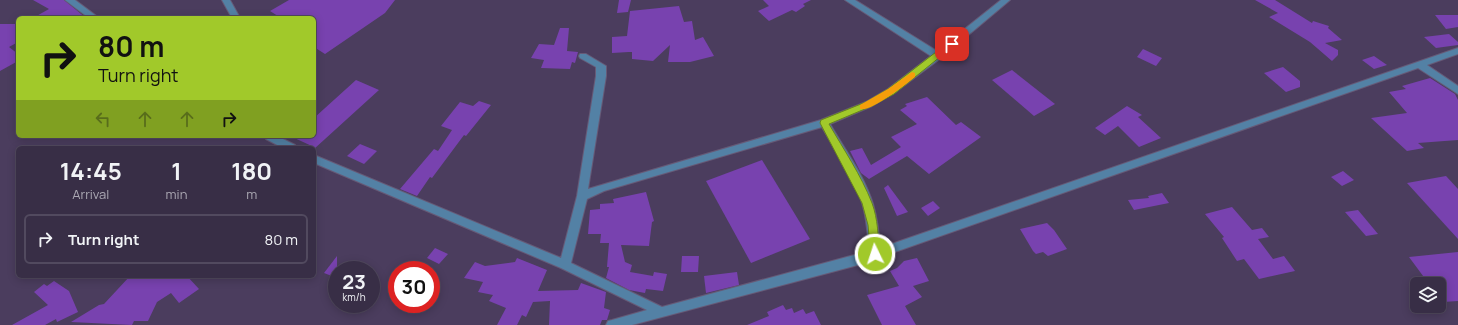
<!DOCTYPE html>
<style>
body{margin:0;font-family:Manrope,sans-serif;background:#433a51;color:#f1f3f6;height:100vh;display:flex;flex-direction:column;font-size:15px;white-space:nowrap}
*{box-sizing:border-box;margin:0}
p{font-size:13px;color:#aba8b3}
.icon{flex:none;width:22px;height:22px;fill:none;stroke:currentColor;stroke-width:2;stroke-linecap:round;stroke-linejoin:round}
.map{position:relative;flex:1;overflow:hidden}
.drawer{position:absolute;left:16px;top:146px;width:300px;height:132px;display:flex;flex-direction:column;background:#382e46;border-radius:6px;box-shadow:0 2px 10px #0003,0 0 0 1px #524a5f}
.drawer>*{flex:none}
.hud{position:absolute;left:16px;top:16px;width:300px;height:122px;border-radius:6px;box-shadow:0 2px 10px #0003,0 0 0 1px #524a5f;background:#a1c92a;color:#111;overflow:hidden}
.tools{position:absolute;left:1410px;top:277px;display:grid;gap:8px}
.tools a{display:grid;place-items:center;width:36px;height:36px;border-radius:6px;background:#382e46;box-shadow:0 2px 10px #0003,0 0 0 1px #524a5f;font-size:20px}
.speed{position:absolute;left:328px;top:261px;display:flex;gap:8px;font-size:20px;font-weight:700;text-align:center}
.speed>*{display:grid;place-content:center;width:52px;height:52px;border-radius:50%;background:#382e46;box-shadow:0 2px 10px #0003,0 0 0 1px #524a5f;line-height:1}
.speed small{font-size:10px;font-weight:400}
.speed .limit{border:6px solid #d22;background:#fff;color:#111}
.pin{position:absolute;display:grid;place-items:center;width:34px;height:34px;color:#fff;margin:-17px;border-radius:8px;box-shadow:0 2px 6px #0006}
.me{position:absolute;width:44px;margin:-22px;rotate:356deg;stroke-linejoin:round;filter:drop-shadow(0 0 3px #0008)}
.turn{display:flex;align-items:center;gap:14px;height:84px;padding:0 16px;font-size:18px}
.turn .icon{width:52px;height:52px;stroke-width:2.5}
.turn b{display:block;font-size:28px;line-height:34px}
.lanes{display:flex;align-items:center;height:38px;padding:0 16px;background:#0003;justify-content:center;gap:20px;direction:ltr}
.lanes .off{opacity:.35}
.eta{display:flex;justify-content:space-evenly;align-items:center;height:68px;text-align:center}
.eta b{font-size:24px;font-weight:700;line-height:28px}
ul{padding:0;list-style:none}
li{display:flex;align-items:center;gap:12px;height:50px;margin:0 8px 6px;padding:0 8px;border:2px solid #524a5f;border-radius:6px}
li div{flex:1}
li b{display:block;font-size:15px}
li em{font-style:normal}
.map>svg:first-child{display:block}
</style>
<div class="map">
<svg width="1458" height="325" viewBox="0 0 1458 325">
<rect width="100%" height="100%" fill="#4b3d5e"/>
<g fill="#7842af">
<path d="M33,0H64L86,18H33L49,9Z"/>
<path d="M289,0H395L385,13L325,54L314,47V18H281L270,11Z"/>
<path d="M619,0H631L628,12L617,13Z"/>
<path d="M763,0H811L803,4L805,6L796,12L792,10L769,21L758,11L769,6Z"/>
<path d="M1255,0H1275L1312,23L1313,21L1329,26L1328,28L1342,40L1325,43L1338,50V55L1332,61L1310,42L1269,17L1278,13Z"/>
<path d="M679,6L684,22L692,21L695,40L703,37L714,56L690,62H668L670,45L653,61L632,59V52H629L612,53V37L627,36L630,11Z"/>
<path d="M1435,15H1458V27L1446,29Z"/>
<path d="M0,24H18V42L9,47L18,54V61L0,71Z"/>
<path d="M560,28H569L567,51L578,52L575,63L572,62L570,69L541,68L544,60L531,58L539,44L554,45Z"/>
<path d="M1449,34L1458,42V45L1436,48L1424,37Z"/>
<path d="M1143,49L1162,58L1156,66L1137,57Z"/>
<path d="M1374,56L1387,65L1374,69L1362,60Z"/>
<path d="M1283,67L1300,81V87L1286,92L1264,73Z"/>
<path d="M1012,70L1055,104L1034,116L992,80Z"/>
<path d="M1430,78L1455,94L1458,100V140L1418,143L1424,148L1407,151L1371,118L1407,113L1389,92L1406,89L1402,86Z"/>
<path d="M356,80L379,90L314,149V147L290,136H314V118Z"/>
<path d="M927,97L956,125L961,122L981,137L929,174L907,156L869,179L861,173L850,151L862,148L871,165L901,147L891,137L917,124L900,110L907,106L905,104Z"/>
<path d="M479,101L491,105L466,136L464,135L432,178L430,177L417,196L400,189L434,149L438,151L452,130L441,126L460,102L473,106Z"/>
<path d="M1127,106L1142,115L1138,117L1161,138L1139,147L1118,126L1105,135L1095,128Z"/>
<path d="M360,144L377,151L364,164L347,156Z"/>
<path d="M762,160L810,239L751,263L706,181Z"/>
<path d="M1343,171L1354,180L1342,186L1331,177Z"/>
<path d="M1446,176L1458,189V239L1407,183Z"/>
<path d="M888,185L908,212L897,216L884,188Z"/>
<path d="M646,192L654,221L652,222L649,246L621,245L625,262L632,265L630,272L653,276L654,272L667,274L663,291L646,289L645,293L629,290L606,278L609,267H607L609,243H600L601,234H588L590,210L600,209V204L614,203L613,199Z"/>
<path d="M1162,193L1169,203L1134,210L1128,200L1149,198L1148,196Z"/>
<path d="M933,201L940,208L928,216L921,208Z"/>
<path d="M1232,207L1252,230L1262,228L1269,237L1258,239L1273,259L1284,256L1295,271L1259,279L1244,259L1237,261L1222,238L1224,237L1205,214Z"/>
<path d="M1358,210L1378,234L1366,236L1345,212Z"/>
<path d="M1047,223L1054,230L1067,249L1048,256L1043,252L1036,254L1033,251L1020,229Z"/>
<path d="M435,248L448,254L439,264L427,258Z"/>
<path d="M1458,252V301L1443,302L1439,297V284H1429L1409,257Z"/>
<path d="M337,256V278L324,273Z"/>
<path d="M682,256H699L698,272H681Z"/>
<path d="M517,258L547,270L538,291L578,290L581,283L606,292L604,308L610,310L607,320H602L600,325H549L550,301L533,302L526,317L522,315L517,325H497L506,308L489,301L493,295L478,292L483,282L464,278L475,262L485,266L515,262Z"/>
<path d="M917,258L929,281L913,286L922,297L905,306L916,325H882L867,295L899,286L890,271L897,268L904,261Z"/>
<path d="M737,272L739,285L706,293L704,276Z"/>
<path d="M130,276H187L199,289L179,303L171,293L157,302L148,321H134L132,325L71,322L99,305L104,304Z"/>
<path d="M54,281L69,291L78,312L57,322L56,319L45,325H12L48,305L34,292L44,284L47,286Z"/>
<path d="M783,305L786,310L792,308L794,313L803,309L806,314L814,311L821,325H747L769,316L767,312Z"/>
</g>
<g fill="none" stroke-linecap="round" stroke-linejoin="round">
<defs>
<g id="minor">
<path d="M65,0H75L99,18H89Z"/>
<path d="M222,0H230L240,18H232Z"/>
<path d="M845,0H855L937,51L1001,0H1010L941,58L894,93L872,106L830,124C845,150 864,175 873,204C877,218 879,233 880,248L1458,48V54L1427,65L1458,86V94L1418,68L858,265L632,325H606L608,321L612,320L647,310L561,268L314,163V155L561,258L577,196L596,76V67L580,58L579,56L580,54H586L606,66V76L588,189L821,120L866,102L888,89L931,56ZM822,127C836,152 855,177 863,206C867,221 868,236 869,251L662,307L571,263L587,199L604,191Z"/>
<path d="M264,136H277L295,145L297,148H283L266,139Z"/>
</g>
</defs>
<use href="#minor" stroke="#665a77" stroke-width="2"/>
<use href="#minor" fill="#5381a5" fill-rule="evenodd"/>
</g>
<path fill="#a1c92a" stroke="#69831b" d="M949,42H955L956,44L894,94L872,106L829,124C844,150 861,175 872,203C878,219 878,237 880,254L878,257H871L868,225L862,203L820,123L821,120L866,102L888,89Z"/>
<path fill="#f59e0b" d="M912,72L915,73V77C905,85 871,112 860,109V105L888,89Z"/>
</svg>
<div class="tools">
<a><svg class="icon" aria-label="layers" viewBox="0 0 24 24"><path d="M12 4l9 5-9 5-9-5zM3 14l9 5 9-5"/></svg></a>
</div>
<div class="speed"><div>23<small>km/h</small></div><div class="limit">30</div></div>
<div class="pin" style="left:952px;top:44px;background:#d93025"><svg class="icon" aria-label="arrive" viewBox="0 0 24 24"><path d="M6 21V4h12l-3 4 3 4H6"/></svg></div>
<svg class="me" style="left:875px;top:254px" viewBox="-20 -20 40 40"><circle r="17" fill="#a1c92a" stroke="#fff" stroke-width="3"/><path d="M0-11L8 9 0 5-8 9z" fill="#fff"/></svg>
<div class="hud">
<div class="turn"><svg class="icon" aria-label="right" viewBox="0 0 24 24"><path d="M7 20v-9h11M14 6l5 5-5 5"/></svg><div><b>80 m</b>Turn right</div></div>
<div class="lanes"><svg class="icon off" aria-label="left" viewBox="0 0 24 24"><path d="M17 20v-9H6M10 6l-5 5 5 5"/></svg><svg class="icon off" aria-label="ahead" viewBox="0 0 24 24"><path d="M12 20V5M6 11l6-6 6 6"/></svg><svg class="icon off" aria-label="ahead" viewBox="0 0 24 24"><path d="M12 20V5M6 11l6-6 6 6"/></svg><svg class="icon" aria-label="right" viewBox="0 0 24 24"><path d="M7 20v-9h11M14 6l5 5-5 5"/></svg></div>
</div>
<section class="drawer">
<div class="eta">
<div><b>14:45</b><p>Arrival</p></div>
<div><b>1</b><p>min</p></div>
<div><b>180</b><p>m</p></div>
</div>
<ul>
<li><svg class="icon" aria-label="right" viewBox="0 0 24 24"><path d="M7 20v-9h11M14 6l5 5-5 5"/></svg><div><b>Turn right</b></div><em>80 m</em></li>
</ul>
</section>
</div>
